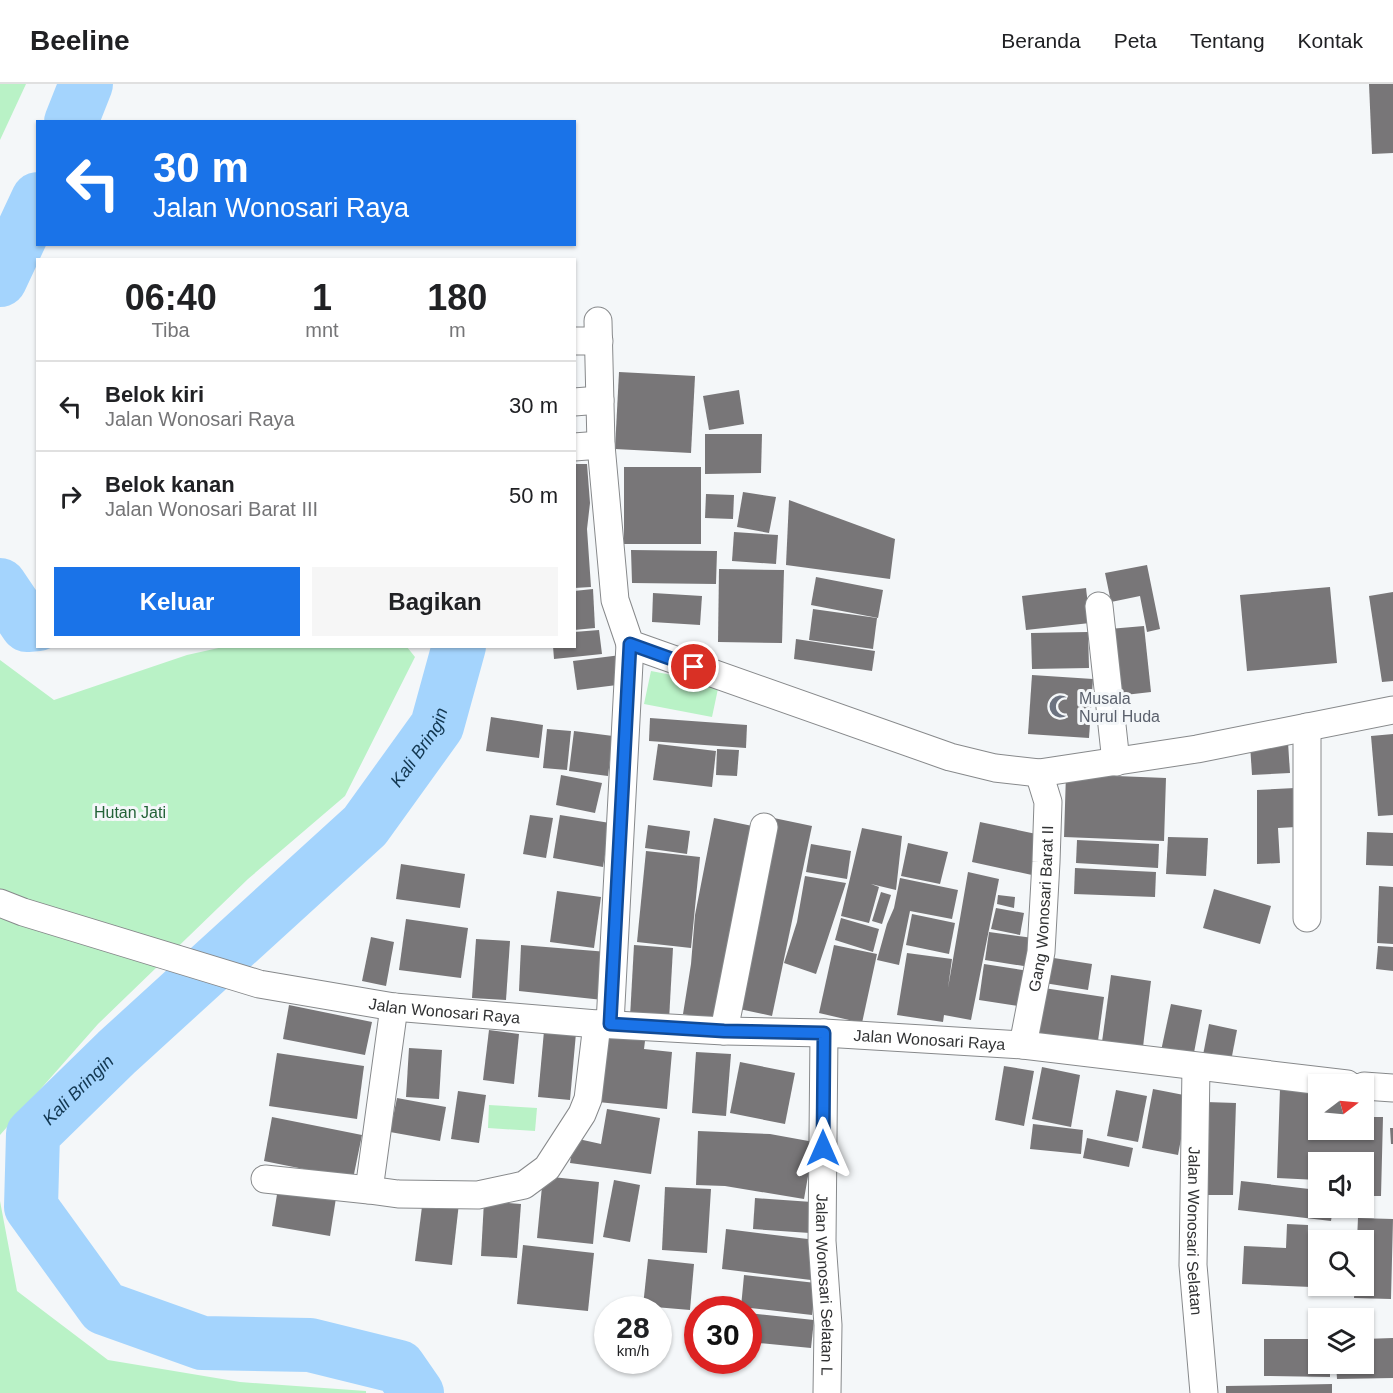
<!DOCTYPE html>
<html lang="id">
<style>
body{margin:0;font-family:Arial,sans-serif;background:#f6f6f6;color:#202124;height:100vh;display:flex;flex-direction:column;font-size:22px;white-space:nowrap}
*{box-sizing:border-box;margin:0}
p{font-size:20px;color:#757577}
.icon{flex:none;width:33px;height:33px;fill:none;stroke:currentColor;stroke-width:2;stroke-linecap:round;stroke-linejoin:round}
.map{position:relative;flex:1;overflow:hidden}
.panel{position:absolute;left:36px;top:174px;width:540px;height:390px;display:flex;flex-direction:column;background:#fff;border-radius:0px;box-shadow:0 2px 4px #0004}
.panel>*{flex:none}
.hud{position:absolute;left:36px;top:36px;width:540px;height:126px;border-radius:0px;box-shadow:0 2px 4px #0004;background:#1a73e8;color:#fff;overflow:hidden}
.needle{width:39px;rotate:74deg}
.fabs{position:absolute;left:1308px;top:990px;display:grid;gap:12px}
.fabs a{display:grid;place-items:center;width:66px;height:66px;border-radius:0px;background:#fff;box-shadow:0 2px 4px #0004;font-size:30px}
.speed{position:absolute;left:594px;top:1212px;display:flex;gap:12px;font-size:30px;font-weight:700;text-align:center}
.speed>*{display:grid;place-content:center;width:78px;height:78px;border-radius:50%;background:#fff;box-shadow:0 2px 4px #0004;line-height:1}
.speed small{font-size:15px;font-weight:400}
.speed .limit{border:9px solid #d22;background:#fff;color:#111}
.pin{position:absolute;display:grid;place-items:center;width:51px;height:51px;color:#fff;margin:-26px;border:3px solid #fff;border-radius:50%;box-shadow:0 2px 6px #0007}
.me{position:absolute;width:66px;margin:-33px;rotate:0deg;stroke-linejoin:round;filter:drop-shadow(0 0 4px #0008)}
.turn{display:flex;align-items:center;gap:21px;height:126px;padding:0 18px;font-size:27px}
.turn .icon{width:78px;height:78px;stroke-width:2.5}
.turn b{display:block;font-size:42px;line-height:51px}
.eta{display:flex;justify-content:space-evenly;align-items:center;height:102px;text-align:center}
.eta b{font-size:36px;font-weight:700;line-height:42px}
.primary-button{display:flex;gap:12px;margin-top:auto;padding:12px 18px}
.primary-button a{flex:1;height:69px;border-radius:0px;background:#1a73e8;color:#fff;font-size:24px;font-weight:700;line-height:69px;text-align:center}
.primary-button a+a{background:#f6f6f6;color:#202124}
ul{padding:0;list-style:none}
li{display:flex;align-items:center;gap:18px;height:90px;padding:0 18px;border-top:2px solid #e0e0e0}
li div{flex:1}
li b{display:block;font-size:22px}
li em{font-style:normal}
header{display:flex;align-items:center;gap:36px;box-sizing:border-box;height:84px;padding:0 30px;background:#fff;border-bottom:2px solid #e0e0e0}
header strong{font-size:28px}
nav{display:flex;gap:33px;margin-inline-start:auto;font-size:21px}
.map>svg:first-child{display:block}
</style>
<header>
<strong>Beeline</strong>
<nav><a>Beranda</a><a>Peta</a><a>Tentang</a><a>Kontak</a></nav>
</header>
<div class="map">
<svg width="1393" height="1309" viewBox="0 0 1393 1309">
<rect width="100%" height="100%" fill="#f4f7f9"/>
<g fill="#b9f2c6">
<path d="M0,0H26L0,56Z"/>
<path d="M223,563H407L415,573L345,712L248,795L98,940L0,1051V576L54,616L187,571Z"/>
<path d="M651,587L719,600L712,633L644,620Z"/>
<path d="M489,1021L537,1024L535,1047L488,1044Z"/>
<path d="M0,1117L17,1207L108,1276L240,1298L366,1307V1309H0Z"/>
</g>
<g fill="none" stroke-linecap="round" stroke-linejoin="round">
<g stroke="#a4d4fd" stroke-width="54">
<path d="M71,38L86,0"/>
<path d="M0,196L38,115"/>
<path d="M0,501L27,541L38,540"/>
<path id="s1" d="M417,1309L399,1283L310,1261L202,1259L104,1224L31,1123L33,1050L117,968L365,742L437,642L459,562"/>
</g>
</g>
<g fill="#787678">
<path d="M1369,0H1393V69L1372,70Z"/>
<path d="M619,288L695,292L691,369L615,365Z"/>
<path d="M739,306L744,340L709,346L703,312Z"/>
<path d="M705,350H762L761,389L705,390Z"/>
<path d="M574,380H587L590,419L587,445L591,503L574,504Z"/>
<rect x="624" y="383" width="77" height="77"/>
<path d="M743,408L776,413L769,449L737,443Z"/>
<path d="M706,410L734,411L733,435L705,434Z"/>
<path d="M789,416L895,455L890,495L786,481Z"/>
<path d="M734,448L778,451L776,480L732,477Z"/>
<path d="M631,466L717,467L716,500L632,499Z"/>
<path d="M1147,481L1160,545L1147,548L1140,512L1111,518L1105,489Z"/>
<path d="M719,485L784,486L782,559L718,558Z"/>
<path d="M816,493L883,506L878,534L811,521Z"/>
<path d="M1330,503L1337,579L1247,587L1240,511Z"/>
<path d="M1086,504L1090,539L1026,546L1022,512Z"/>
<path d="M593,505L595,544L574,546V507Z"/>
<path d="M1393,508V597L1382,598L1369,512Z"/>
<path d="M653,509L702,512L700,541L652,538Z"/>
<path d="M813,525L877,534L873,565L809,556Z"/>
<path d="M1144,542L1151,608L1116,612L1109,545Z"/>
<path d="M599,546L602,570L554,575L553,562H574V548Z"/>
<path d="M1088,548L1089,584L1032,585L1031,549Z"/>
<path d="M796,555L875,567L872,587L794,575Z"/>
<path d="M621,571L625,600L577,606L573,577Z"/>
<path d="M1032,591L1093,595L1089,654L1028,650Z"/>
<path d="M491,633L543,641L539,674L486,667Z"/>
<path d="M650,634L747,641L746,664L649,657Z"/>
<path d="M547,645L571,647L567,686L543,684Z"/>
<path d="M574,647L613,652L608,692L569,687Z"/>
<path d="M1393,650V731L1378,732L1371,652Z"/>
<path d="M1288,658L1290,689L1252,691L1250,660Z"/>
<path d="M658,660L716,667L712,703L653,696Z"/>
<path d="M717,665L739,666L737,692L716,691Z"/>
<path d="M1066,690L1166,694L1164,757L1064,753Z"/>
<path d="M561,691L602,699L595,729L556,721Z"/>
<path d="M1295,704L1296,743L1278,744L1280,779L1257,780V706Z"/>
<path d="M530,731L553,734L546,774L523,770Z"/>
<path d="M560,731L610,739L603,783L553,774Z"/>
<path d="M769,733L812,742L772,932L730,923Z"/>
<path d="M714,734L762,744L724,938L683,930L691,880L695,831Z"/>
<path d="M980,738L1041,751L1032,791L972,778Z"/>
<path d="M648,741L690,747L687,770L645,764Z"/>
<path d="M862,744L902,752L896,806L871,800L879,803L869,839L841,832Z"/>
<path d="M1367,748L1393,749V782L1366,781Z"/>
<path d="M1168,753L1208,754L1206,792L1166,790Z"/>
<path d="M1077,756L1159,760L1158,784L1076,779Z"/>
<path d="M908,759L948,768L940,800L901,792Z"/>
<path d="M811,760L851,767L847,795L806,788Z"/>
<path d="M646,767L700,773L691,864L637,858Z"/>
<path d="M401,780L465,790L460,824L396,815Z"/>
<path d="M1075,784L1156,788L1155,813L1074,810Z"/>
<path d="M968,788L999,795L971,936L944,931L943,938L897,931L907,869L952,875L948,904Z"/>
<path d="M805,792L846,799L816,890L784,879L797,838Z"/>
<path d="M900,794L958,806L952,835L910,827L899,881L877,876L887,840L894,824Z"/>
<path d="M1379,802L1393,803V860L1377,859Z"/>
<path d="M1214,805L1271,822L1260,860L1203,844Z"/>
<path d="M557,807L601,813L594,864L550,858Z"/>
<path d="M881,808L891,811L882,840L872,837Z"/>
<path d="M998,811L1015,813L1014,824L997,820Z"/>
<path d="M996,824L1024,829L1020,851L991,845Z"/>
<path d="M912,830L955,839L949,870L906,861Z"/>
<path d="M841,834L879,845L873,868L835,856Z"/>
<path d="M406,835L468,844L461,894L399,886Z"/>
<path d="M989,848L1041,855L1036,884L985,876Z"/>
<path d="M371,853L394,858L386,902L362,897Z"/>
<path d="M476,855L510,857L506,916L472,914Z"/>
<path d="M521,861L608,868L603,916L519,907Z"/>
<path d="M634,861L673,864L669,936L630,933Z"/>
<path d="M834,861L877,870L862,939L819,929Z"/>
<path d="M1378,862L1393,863V887L1376,885Z"/>
<path d="M1041,872L1092,880L1088,906L1038,898Z"/>
<path d="M984,880L1035,888L1030,924L979,916Z"/>
<path d="M1111,891L1151,897L1143,963L1102,958Z"/>
<path d="M1037,903L1104,913L1097,964L1029,954Z"/>
<path d="M1171,920L1202,926L1193,974L1161,967Z"/>
<path d="M289,921L372,938L365,971L283,955Z"/>
<path d="M1209,940L1237,946L1231,977L1203,971Z"/>
<path d="M489,946L519,950L514,1000L483,996Z"/>
<path d="M609,946L646,949L644,965L672,968L667,1025L598,1018Z"/>
<path d="M544,947L576,949L570,1016L538,1013Z"/>
<path d="M409,964L442,966L439,1015L406,1013Z"/>
<path d="M696,968L731,970L726,1032L692,1029Z"/>
<path d="M277,969L364,982L357,1035L269,1022Z"/>
<path d="M740,978L795,989L785,1040L730,1029Z"/>
<path d="M1004,982L1034,987L1024,1042L995,1036Z"/>
<path d="M1042,983L1080,991L1071,1043L1032,1035Z"/>
<path d="M1280,1004L1318,1005V1046H1364V1033H1383L1381,1112H1364V1078H1346L1347,1075H1320L1318,1096L1277,1094Z"/>
<path d="M1153,1005L1189,1012L1178,1071L1142,1064Z"/>
<path d="M1116,1006L1147,1012L1138,1058L1107,1052Z"/>
<path d="M458,1007L486,1011L479,1059L451,1055Z"/>
<path d="M397,1014L446,1023L440,1057L390,1048Z"/>
<path d="M1206,1018L1236,1019L1233,1111H1203Z"/>
<path d="M607,1025L660,1034L651,1090L570,1079L574,1054L601,1060Z"/>
<path d="M272,1033L362,1051L353,1095L264,1077Z"/>
<path d="M1033,1040L1083,1046L1081,1070L1030,1065Z"/>
<path d="M1390,1044H1393V1060H1391Z"/>
<path d="M698,1047L770,1050L814,1058L804,1115L725,1102L696,1101Z"/>
<path d="M1087,1054L1133,1064L1129,1083L1083,1074Z"/>
<path d="M543,1092L599,1098L593,1160L537,1154Z"/>
<path d="M614,1096L640,1101L630,1158L603,1153Z"/>
<path d="M1241,1097L1318,1106V1124H1333L1331,1137L1238,1126Z"/>
<path d="M665,1103L711,1105L707,1169L662,1166Z"/>
<path d="M278,1104L336,1114L330,1152L272,1142Z"/>
<path d="M755,1114L812,1118L810,1149L753,1145Z"/>
<path d="M423,1115L459,1119L452,1181L415,1177Z"/>
<path d="M484,1117L521,1120L517,1174L481,1172Z"/>
<path d="M1358,1134L1393,1135L1391,1215L1354,1214L1355,1202H1364V1156H1357Z"/>
<path d="M1287,1140L1308,1141V1165H1312L1311,1203L1242,1200L1244,1162L1286,1164Z"/>
<path d="M726,1145L816,1156L811,1196L722,1185Z"/>
<path d="M523,1161L594,1169L588,1227L517,1220Z"/>
<path d="M648,1175L694,1180L690,1226L643,1222Z"/>
<path d="M744,1191L816,1199L812,1231L741,1223Z"/>
<path d="M748,1229L814,1236L811,1264L748,1258Z"/>
<path d="M1393,1254V1294L1337,1295L1336,1280H1364V1255Z"/>
<path d="M1264,1255H1318V1280H1330V1293L1264,1292Z"/>
<path d="M1332,1300V1309H1226V1302Z"/>
</g>
<g fill="none" stroke-linecap="round" stroke-linejoin="round">
<defs>
<g id="minor">
<path d="M598,237L601,361L615,516L630,560L950,673L995,684L1039,689L1197,665L1393,626"/>
<path d="M574,257H599"/>
<path d="M574,318L600,316"/>
<path d="M574,363L601,361"/>
<path d="M1099,522L1116,678"/>
<path d="M1307,643V834"/>
<path id="s2" d="M0,819L23,828L259,900L394,923L597,940L724,947L824,949L1023,961L1347,1000"/>
<path d="M394,923L369,1106L398,1110L478,1111L524,1101L547,1084L582,1030L588,1015L597,940"/>
<path d="M610,940L630,560"/>
<path d="M724,947L764,743"/>
<path id="s3" d="M824,949L822,1157L828,1241L827,1309"/>
<path id="s4" d="M1023,961L1041,868L1046,778L1048,718L1039,689"/>
<path id="s5" d="M1196,983L1193,1181L1204,1309"/>
<path d="M1364,1002L1393,1004"/>
<path d="M265,1095L369,1106"/>
</g>
</defs>
<use href="#minor" stroke="#87898b" stroke-width="29"/>
<use href="#minor" stroke="#fff" stroke-width="27"/>
</g>
<g fill="none" stroke-linecap="round" stroke-linejoin="round">
<defs>
<path id="route" d="M694,583L630,560L610,940L724,947L824,949L823,1064"/>
</defs>
<use href="#route" stroke="#114b97" stroke-width="15"/>
<use href="#route" stroke="#1a73e8" stroke-width="10"/>
</g>
<defs>
<symbol id="mosque-bare" viewBox="-9 -9 18 18"><path d="M3.5-4.9A6 6 0 1 0 3.5 4.9A5 5 0 1 1 3.5-4.9Z" fill="#6b7280" stroke="#f4f7f9" stroke-width="2.5" paint-order="stroke"/></symbol>
</defs>
<g fill-rule="evenodd">
<use href="#mosque-bare" x="1044" y="606" width="33" height="33"/>
</g>
<g text-anchor="middle" dominant-baseline="central" stroke-width="6" stroke-linejoin="round" paint-order="stroke">
<g font-size="16" fill="#5b616d" stroke="#f4f7f9" text-anchor="start">
<text x="1079" y="614">Musala<tspan x="1079" dy="18">Nurul Huda</tspan></text>
</g>
<g font-size="16" fill="#236237" stroke="#f4f7f9">
<text x="130" y="728">Hutan Jati</text>
</g>
<g font-size="16" fill="#313233" stroke="#f4f7f9">
<text stroke="none"><textPath href="#s4" startOffset="138">Gang Wonosari Barat II</textPath></text>
<text stroke="none"><textPath href="#s2" startOffset="459">Jalan Wonosari Raya</textPath></text>
<text stroke="none"><textPath href="#s2" startOffset="945">Jalan Wonosari Raya</textPath></text>
<text stroke="none"><textPath href="#s5" startOffset="164">Jalan Wonosari Selatan</textPath></text>
<text stroke="none"><textPath href="#s3" startOffset="252">Jalan Wonosari Selatan L</textPath></text>
</g>
<g font-size="18" font-style="italic" fill="#123751" stroke="#f4f7f9">
<text stroke="none"><textPath href="#s1" startOffset="1082">Kali Bringin</textPath></text>
<text stroke="none"><textPath href="#s1" startOffset="596">Kali Bringin</textPath></text>
</g>
</g>
</svg>
<div class="fabs">
<a><svg class="needle" viewBox="-14 -14 28 28"><path d="M0-13l5 13h-10z" fill="#e53935"/><path d="M0 13l5-13h-10z" fill="#757577"/></svg></a>
<a><svg class="icon" aria-label="sound" viewBox="0 0 24 24"><path d="M4 9h4l5-4v14l-5-4H4zM17 9q2 3 0 6"/></svg></a>
<a><svg class="icon" aria-label="search" viewBox="0 0 24 24"><circle cx="10" cy="10" r="6"/><path d="M15 15l6 6"/></svg></a>
<a><svg class="icon" aria-label="layers" viewBox="0 0 24 24"><path d="M12 4l9 5-9 5-9-5zM3 14l9 5 9-5"/></svg></a>
</div>
<div class="speed"><div>28<small>km/h</small></div><div class="limit">30</div></div>
<div class="pin" style="left:694px;top:583px;background:#d93025"><svg class="icon" aria-label="arrive" viewBox="0 0 24 24"><path d="M6 21V4h12l-3 4 3 4H6"/></svg></div>
<svg class="me" style="left:823px;top:1064px" viewBox="-20 -20 40 40"><path d="M0-17L14 15 0 8-14 15z" fill="#1a73e8" stroke="#fff" stroke-width="4"/></svg>
<div class="hud">
<div class="turn"><svg class="icon" aria-label="left" viewBox="0 0 24 24"><path d="M17 20v-9H6M10 6l-5 5 5 5"/></svg><div><b>30 m</b>Jalan Wonosari Raya</div></div>
</div>
<section class="panel">
<div class="eta">
<div><b>06:40</b><p>Tiba</p></div>
<div><b>1</b><p>mnt</p></div>
<div><b>180</b><p>m</p></div>
</div>
<ul>
<li><svg class="icon" aria-label="left" viewBox="0 0 24 24"><path d="M17 20v-9H6M10 6l-5 5 5 5"/></svg><div><b>Belok kiri</b><p>Jalan Wonosari Raya</p></div><em>30 m</em></li>
<li><svg class="icon" aria-label="right" viewBox="0 0 24 24"><path d="M7 20v-9h11M14 6l5 5-5 5"/></svg><div><b>Belok kanan</b><p>Jalan Wonosari Barat III</p></div><em>50 m</em></li>
</ul>
<div class="primary-button"><a>Keluar</a><a>Bagikan</a></div>
</section>
</div>
